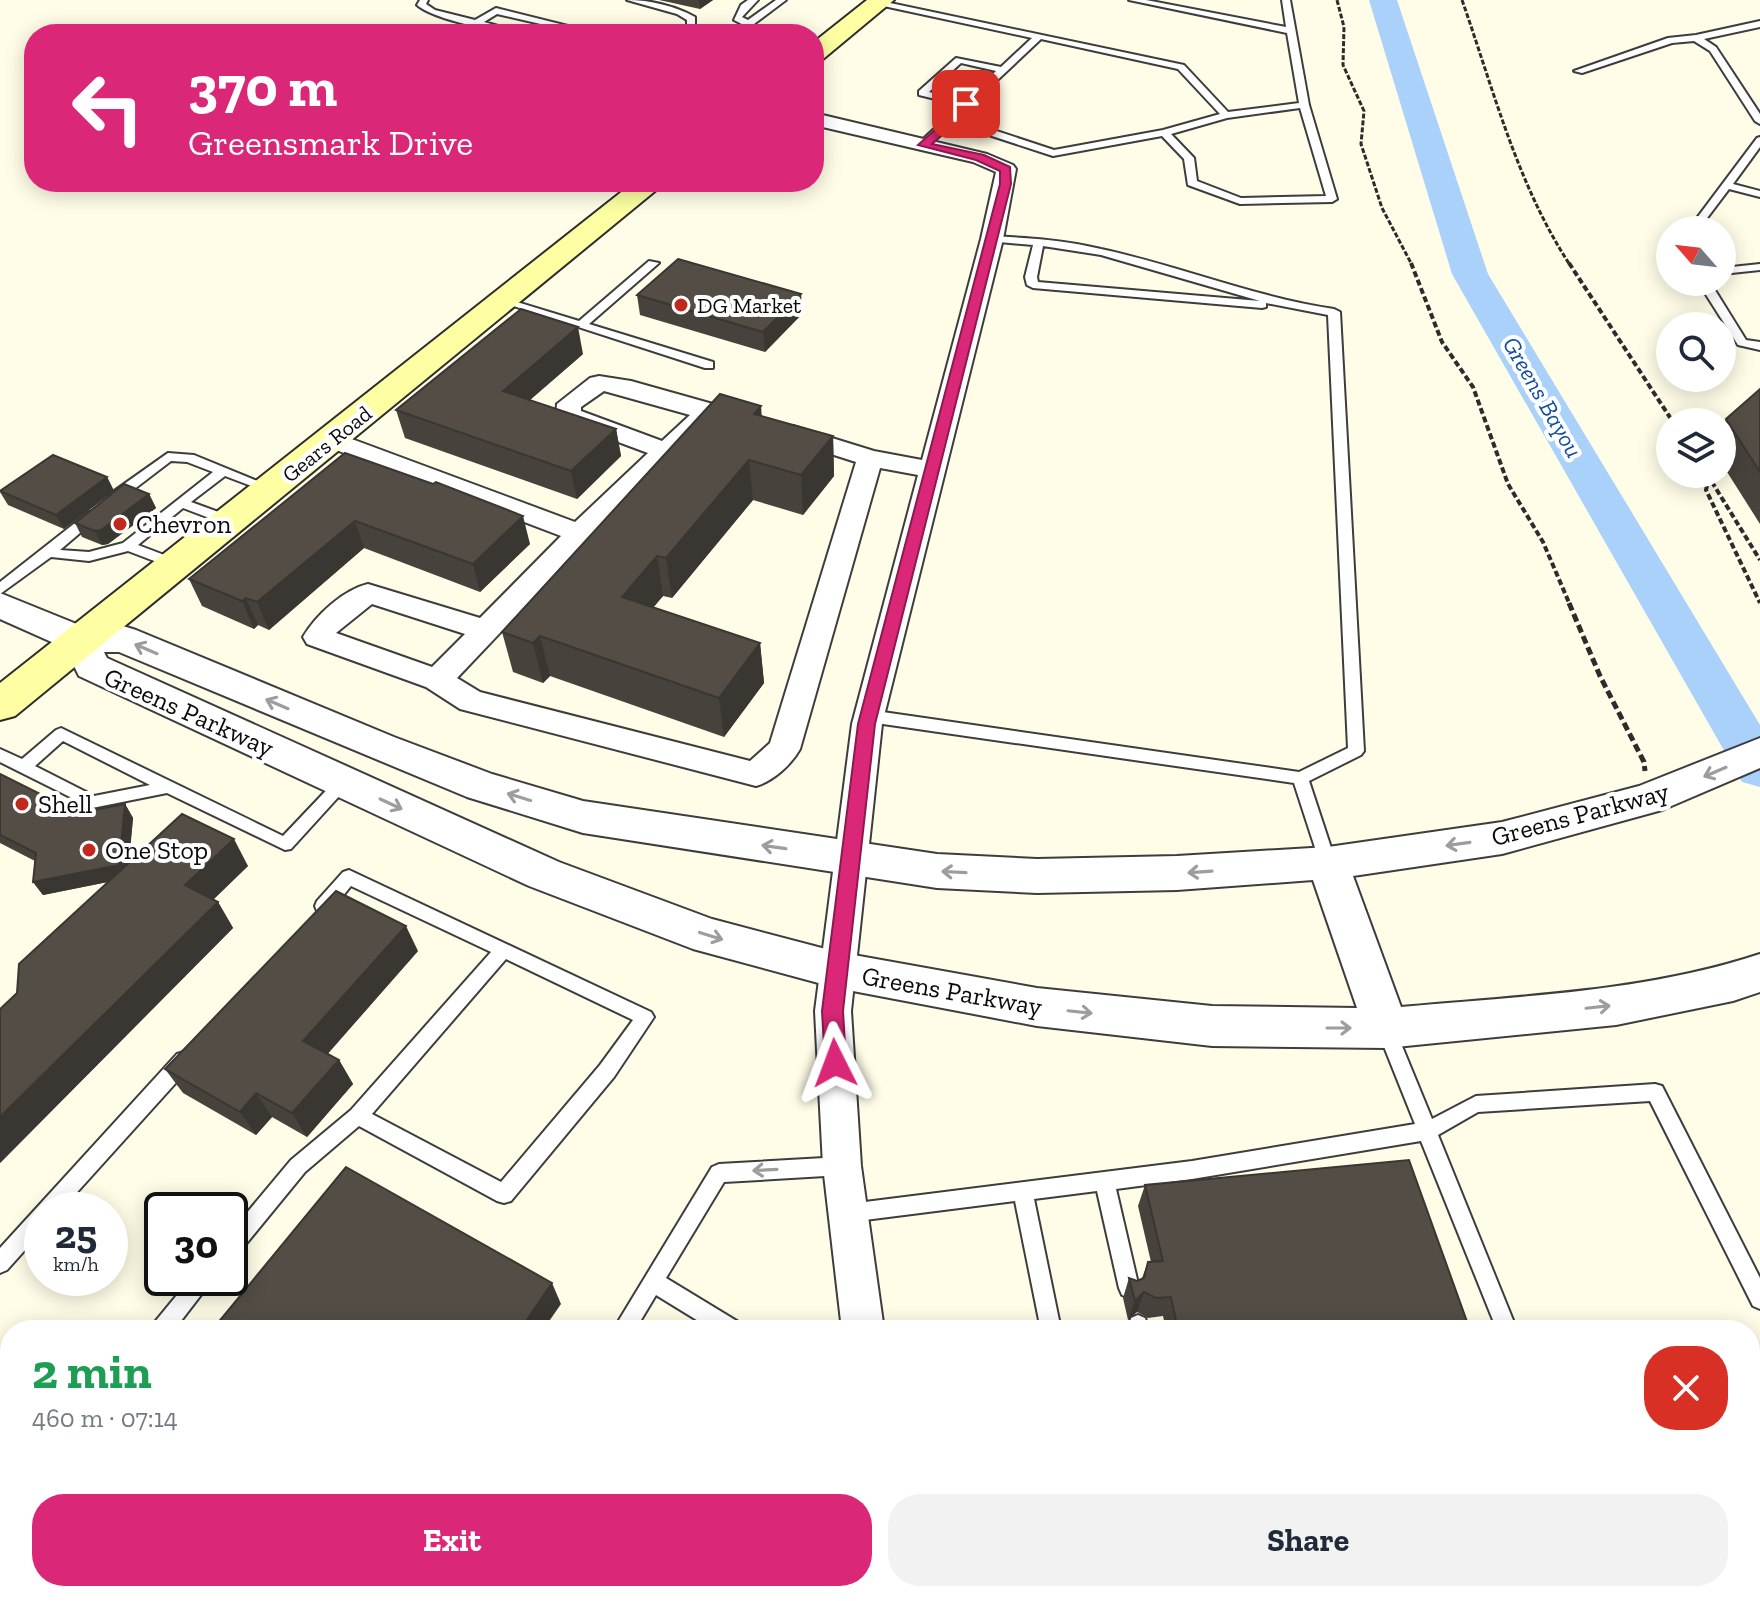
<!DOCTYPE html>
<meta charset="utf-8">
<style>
body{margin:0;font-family:"Zilla Slab",serif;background:#f2f2f3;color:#1f2937;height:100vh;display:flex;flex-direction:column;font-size:30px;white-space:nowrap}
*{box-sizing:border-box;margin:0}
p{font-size:26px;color:#747a83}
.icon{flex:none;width:44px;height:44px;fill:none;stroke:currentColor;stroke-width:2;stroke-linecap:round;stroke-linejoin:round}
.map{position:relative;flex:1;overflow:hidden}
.sheet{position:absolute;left:0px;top:1320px;width:1760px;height:282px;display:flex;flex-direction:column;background:#fff;border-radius:32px 32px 0 0;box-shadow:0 4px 20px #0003}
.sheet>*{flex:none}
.guide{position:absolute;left:24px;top:24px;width:800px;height:168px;border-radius:32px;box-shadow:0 4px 20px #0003;background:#db2777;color:#fff;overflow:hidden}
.needle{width:52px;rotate:298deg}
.fabs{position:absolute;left:1656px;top:216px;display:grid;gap:16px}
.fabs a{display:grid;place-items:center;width:80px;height:80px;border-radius:50%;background:#fff;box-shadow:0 4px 20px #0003;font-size:40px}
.speed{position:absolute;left:24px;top:1192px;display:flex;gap:16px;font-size:40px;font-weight:700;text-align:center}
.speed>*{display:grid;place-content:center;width:104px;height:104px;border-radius:50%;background:#fff;box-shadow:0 4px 20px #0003;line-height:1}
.speed small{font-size:20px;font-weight:400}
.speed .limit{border:4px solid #111;border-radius:12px;background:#fff;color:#111}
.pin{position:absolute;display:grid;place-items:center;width:68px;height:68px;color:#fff;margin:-34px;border-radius:16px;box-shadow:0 4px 12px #0006}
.me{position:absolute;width:88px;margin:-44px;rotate:357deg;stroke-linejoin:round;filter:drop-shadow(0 0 6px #0008)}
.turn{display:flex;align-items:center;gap:28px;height:168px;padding:0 32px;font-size:36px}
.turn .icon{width:104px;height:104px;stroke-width:2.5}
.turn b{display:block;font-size:56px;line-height:68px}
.round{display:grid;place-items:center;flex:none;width:84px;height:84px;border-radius:32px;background:#f2f2f3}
.summary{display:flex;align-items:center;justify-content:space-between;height:136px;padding:0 32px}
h1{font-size:48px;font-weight:700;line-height:60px;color:#1e9e55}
.cta{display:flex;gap:16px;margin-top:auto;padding:16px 32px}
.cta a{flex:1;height:92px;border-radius:32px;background:#db2777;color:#fff;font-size:32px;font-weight:700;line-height:92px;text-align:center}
.cta a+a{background:#f2f2f3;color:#1f2937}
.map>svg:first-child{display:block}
</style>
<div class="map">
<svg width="1760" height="1601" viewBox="0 0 1760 1601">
<rect width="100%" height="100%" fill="#fffde7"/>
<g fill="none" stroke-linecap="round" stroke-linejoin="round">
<path fill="#a9d1f9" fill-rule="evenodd" d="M1369,0H1397L1488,274L1760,725V787L1742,782L1452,274Z"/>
<defs>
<g id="service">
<path d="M420,0H428L426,4L435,10L475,20L496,8L600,34H584L497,14L484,22L527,34C503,34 434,20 417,5Z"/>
<path d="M627,0C650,0 675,6 695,17V27L688,34H678L687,26V20L677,14Z"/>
<path d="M748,0H758L742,17L748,20L776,0H786L754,24L772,34H761L734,20L741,5Z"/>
<path d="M876,0L1184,65L1228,112L1299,103L1287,33L1129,0H1146L1286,27L1282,0H1290L1309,105L1337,199L1332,202L1240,204L1188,185L1184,159L1162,136L1053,156L952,123L927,147H919V143L960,105L919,95V91L956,58L1001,67L1032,38L879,5L875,2ZM1041,39L1178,69L1220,114L1163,130L1054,150L957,118ZM961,63L996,71L965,101L929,92ZM1300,108L1326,196L1241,198L1197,181L1194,158L1171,134L1227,118Z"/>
<path d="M1760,21V27L1704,39L1716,47L1760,114V124L1755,121L1710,51L1694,41L1672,43L1582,73L1574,71L1668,38L1696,35Z"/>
<path d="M1760,137V147L1733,184L1760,191V197L1729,189L1698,230H1688L1757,138Z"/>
<path d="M992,236C1029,238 1065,240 1101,249C1180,266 1254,297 1334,309L1340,312L1364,751L1361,755L1309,781L1336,863L1334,868H1322L1320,863L1294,783L869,722L861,716L869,710L1299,772L1348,748L1328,315L1266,303V307L1262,308L1033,288L1027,285L1025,277L1033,245L988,241V237ZM1043,246L1101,255L1260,301L1038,282L1037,277Z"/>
<path d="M649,261L659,263L589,324L713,362V368H705L498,301L504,298L579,321Z"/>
<path d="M1760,264V270L1722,274V268Z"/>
<path d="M1698,282H1710L1746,340L1760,342V350L1738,345Z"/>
<path d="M168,453L194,455L277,489L270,493L225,476L191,502L235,518V524H225L183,508L138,545L180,561L182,564L180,567H170L128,551L89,561L51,557L0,594V582L89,512H99L101,515L60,550L89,552L123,543L213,472L187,462L171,461L120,500H110V494Z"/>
<path d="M61,728L283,836L338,778L344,776L352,782L291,849L285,850L167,793L92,808L0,762V749L22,759L56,730ZM63,741L150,785L94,796L35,766Z"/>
<path d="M349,870L651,1012L654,1017L614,1077L511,1201L504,1203L497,1201L359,1126L305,1172L237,1255L230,1258V1233L291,1160L351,1110L491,952L351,886C342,896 332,915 317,911L315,906L317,901L343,872ZM506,959L633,1020L600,1065L501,1182L372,1114Z"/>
<path d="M1386,1021L1392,1023L1395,1029L1432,1119L1476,1096L1655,1084L1662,1086L1760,1278V1309L1753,1306L1650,1101L1478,1112L1438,1135L1517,1330H1497L1421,1141L1192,1179L1116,1189L1139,1288L1136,1295L1129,1298L1122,1295L1119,1288L1097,1191L1034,1199L1061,1330H1041L1015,1201L849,1222L842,1220L839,1213L842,1206L849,1204L1192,1161L1415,1124L1377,1029L1380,1023Z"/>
<path d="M184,1052L191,1054L193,1060L191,1066L61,1210H42V1231L7,1270L0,1273V1248L177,1054Z"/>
<path d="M842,1157L849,1160L852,1166L849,1172L842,1175L724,1182L666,1278L740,1323L743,1330H713L656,1295L635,1330H613L712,1167L719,1164Z"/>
<path d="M191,1278H214L174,1330H151L154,1323Z"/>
<path d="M1138,1315L1145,1318L1149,1330H1129L1131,1318Z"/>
<path d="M10,1428V1454L0,1459V1433Z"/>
<path d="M447,1592H473L469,1601H443Z"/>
<path d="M512,1592H544L549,1601H517Z"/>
<path d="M742,1592H766L767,1601H743Z"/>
<path d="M1094,1592H1118L1120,1601H1096Z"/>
<path d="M1609,1592H1638L1643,1601H1614Z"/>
</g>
<g id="minor">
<path d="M814,113L987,154L1013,165L1016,169L1003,239L882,724L851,1011L861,1166L884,1330H842L823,1166L815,1011L852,724L918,475L880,468L800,749C791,765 773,781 756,786L460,709L426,687L307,644L303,637C316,615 343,590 368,584L480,618L561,536L323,445L319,440L323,435H341L575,522L648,453L559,420L556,415L557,404L590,378L599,376L631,381L727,408L730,413L727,418L713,420L589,539L457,678L480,692L750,761L770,743L856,462L784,439L780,434L784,429L793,426L874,451L922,460L981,239L996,172L973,162L814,125ZM604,391L690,415L662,441L581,411V407ZM372,604L465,634L432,667L336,633Z"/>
<path d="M873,1592H919L921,1601H875Z"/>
</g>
<path id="tertiary" d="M0,593L84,627L123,626L136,630L394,737L492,774L583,801L937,854L1037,859L1177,856L1328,847L1502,822L1639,786L1760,738V768L1662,810L1502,854L1353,876L1401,1007C1521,996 1645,992 1760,954V992L1733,1001L1616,1025L1386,1048L1212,1046L1037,1026L837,988L693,949L529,886L79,676L65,648L0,619ZM104,652H119L467,797L583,833L937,888L1037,893L1177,890L1313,880L1357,1008L1212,1006L1037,988L837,952L712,919L559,862L107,658Z"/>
<g id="secondary">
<path d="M867,0H894L823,59L814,61V42Z"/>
<path d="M634,182H666L15,716L0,720V683Z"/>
</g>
</defs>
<use href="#service" stroke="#3d3d3d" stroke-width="4"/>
<use href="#minor" stroke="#3d3d3d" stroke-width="4"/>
<use href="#tertiary" stroke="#3d3d3d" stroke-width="4"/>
<use href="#secondary" stroke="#2c2c2c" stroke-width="4"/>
<g stroke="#2c2c2c" stroke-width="3" stroke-dasharray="5 2" stroke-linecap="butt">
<path d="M1337,0L1344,27L1343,65L1364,111L1361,144L1382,208L1412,265"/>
<path d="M1462,0C1494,91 1517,184 1570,265"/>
</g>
<g stroke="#2c2c2c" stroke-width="4" stroke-dasharray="6 3" stroke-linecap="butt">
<path d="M1411,263L1442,342L1473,387L1508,484L1543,542L1570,605"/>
<path d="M1569,263L1673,422"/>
<path d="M1707,474L1760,560"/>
<path d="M1709,477L1706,490L1760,603"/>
</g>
<path stroke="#2c2c2c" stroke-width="5" stroke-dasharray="8 4" stroke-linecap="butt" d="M1569,603L1600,676L1644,762L1645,771"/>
<use href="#service" fill="#fff" fill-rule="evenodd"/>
<use href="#minor" fill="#fff" fill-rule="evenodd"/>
<use href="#tertiary" fill="#fff" fill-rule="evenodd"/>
<use href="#secondary" fill="#fdffa2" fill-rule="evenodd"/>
</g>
<g fill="#47423c">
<path d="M659,0H713L700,9Z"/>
<path d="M801,294L802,314L765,352L640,315L637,295Z"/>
<path d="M583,354L530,400L616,429L621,456L577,499L405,438L396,410Z"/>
<path d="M1760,389V524L1722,464V426L1726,419Z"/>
<path d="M762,416L833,436L834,476L803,515L753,500L672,598L663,596L653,607L760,643L764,683L724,737L550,676L543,683L513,672L502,632Z"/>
<path d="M345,453L530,544L480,592L364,548L269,630L258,625L254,629L202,606L189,579Z"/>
<path d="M107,477L114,491L64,529L8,505L0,492Z"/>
<path d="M149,494L156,508L108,544L102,545L82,537L75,523Z"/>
<path d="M0,774L78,813L125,804L133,818L129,863L248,866L213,900L218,902L233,928L0,1163V1009L17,993L108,882L43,895L33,882L35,861L0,843Z"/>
<path d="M418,951L328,1053L339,1060L353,1084L307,1137L272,1117L256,1135L183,1093L165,1069Z"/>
<path d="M1145,1185L1470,1330H1166L1163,1316L1148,1318L1137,1312L1128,1320L1123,1298L1129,1278L1137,1281L1142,1278L1148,1262H1151L1138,1206Z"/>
</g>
<g fill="#3a3631">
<path d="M699,0H713L700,9Z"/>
<path d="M801,294L802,314L765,352L763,332Z"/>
<path d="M578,327L583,354L509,418L503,391Z"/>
<path d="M761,406L764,445L754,414Z"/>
<path d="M616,429L621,456L577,499L571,471Z"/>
<path d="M833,436L834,476L803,515L801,475Z"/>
<path d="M749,460L753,500L672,598L666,558Z"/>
<path d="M107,477L114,491L64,529L56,515Z"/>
<path d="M149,494L156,508L108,544L102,545L95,531Z"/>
<path d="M523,516L530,544L480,592L473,564Z"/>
<path d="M355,521L364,548L269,630L257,602Z"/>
<path d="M657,556L663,596L629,637L622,597Z"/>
<path d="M246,598L258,625L254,629L242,601Z"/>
<path d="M540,636L550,676L543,683L533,643Z"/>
<path d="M760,643L764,683L724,737L719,698Z"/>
<path d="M125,804L133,818L127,878L43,895L33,882Z"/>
<path d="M234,839L248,866L201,911L185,885Z"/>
<path d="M218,902L233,928L0,1163V1117Z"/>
<path d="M406,926L418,951L318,1065L303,1041Z"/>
<path d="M339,1060L353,1084L307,1137L292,1113Z"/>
<path d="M256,1093L272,1117L256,1135L240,1112Z"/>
<path d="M552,1283L561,1304L543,1330H520Z"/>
<path d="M1144,1292L1137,1312L1128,1320L1135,1301Z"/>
<path d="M340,1592H366L360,1601H334Z"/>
</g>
<g fill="#534d46" stroke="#3a3631" stroke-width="2">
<path d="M678,259L801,294L763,332L637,295Z"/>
<path d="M521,309L578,327L503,391L616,429L571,471L396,410Z"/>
<path d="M1760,389V472L1726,419Z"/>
<path d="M720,394L761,406L754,414L833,436L801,475L749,460L666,558L657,556L622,597L760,643L719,698L540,636L533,643L502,632Z"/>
<path d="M345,453L433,484L436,482L523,516L473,564L355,521L257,602L246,598L242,601L189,579Z"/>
<path d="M53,455L107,477L56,515L0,491Z"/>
<path d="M124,484L149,494L101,530L95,531L75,523Z"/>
<path d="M0,774L78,813L125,804L119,865L33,882L36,853L0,835Z"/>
<path d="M182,814L234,839L185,885L218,902L0,1117V1009L17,993L19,964Z"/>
<path d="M336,891L406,926L303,1041L339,1060L292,1113L256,1093L240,1112L165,1069Z"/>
<path d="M1409,1160L1470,1330H1178L1171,1297L1156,1298L1144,1292L1135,1301L1129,1278L1137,1281L1144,1278L1148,1262L1163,1261L1145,1185Z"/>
<path d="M346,1167L552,1283L520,1330H212Z"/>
<path d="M248,1592H340L334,1601H261Z"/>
</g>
<defs><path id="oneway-shaft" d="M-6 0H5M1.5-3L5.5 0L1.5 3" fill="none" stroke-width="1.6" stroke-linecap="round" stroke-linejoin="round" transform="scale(2)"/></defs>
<g stroke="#9d9d9d">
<use href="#oneway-shaft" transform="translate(146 649) rotate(-157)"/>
<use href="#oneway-shaft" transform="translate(277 704) rotate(-157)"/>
<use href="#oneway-shaft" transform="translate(1715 772) rotate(157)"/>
<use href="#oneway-shaft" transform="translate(519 797) rotate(-163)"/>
<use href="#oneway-shaft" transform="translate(391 804) rotate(25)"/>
<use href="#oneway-shaft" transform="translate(1458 844) rotate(172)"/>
<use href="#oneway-shaft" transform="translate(774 847) rotate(-172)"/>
<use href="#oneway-shaft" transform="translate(954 872) rotate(-177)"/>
<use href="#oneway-shaft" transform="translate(1200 872) rotate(176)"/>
<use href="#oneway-shaft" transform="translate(711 936) rotate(17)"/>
<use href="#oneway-shaft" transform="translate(1598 1007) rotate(-6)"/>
<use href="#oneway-shaft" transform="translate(1080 1012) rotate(6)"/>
<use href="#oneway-shaft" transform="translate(1339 1028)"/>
<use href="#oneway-shaft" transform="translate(765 1170) rotate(177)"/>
</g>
<path fill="#db2777" stroke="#8e194d" stroke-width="2" d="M962,101L971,104L956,123L932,144L984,155L1010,167L1011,184L875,724L843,1011L846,1063L843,1070L835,1073L828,1070L825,1063L822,1011L858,724L1000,184V171L976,160L918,145L948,118Z"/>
<g fill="#c02a1d" stroke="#fff" stroke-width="3">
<circle cx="681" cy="305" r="8"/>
<circle cx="120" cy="524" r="8"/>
<circle cx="22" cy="804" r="8"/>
<circle cx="89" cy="850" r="8"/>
</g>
<g text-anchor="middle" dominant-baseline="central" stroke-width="8" stroke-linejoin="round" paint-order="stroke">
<g font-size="22" fill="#0a0a0a" stroke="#fff" text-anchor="start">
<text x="697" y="305">DG Market</text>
</g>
<g font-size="22" fill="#0a0a0a" stroke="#fff">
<text transform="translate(327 444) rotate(-39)">Gears Road</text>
</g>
<g font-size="24" font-style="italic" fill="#0f4ea0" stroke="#fff">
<text transform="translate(1543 397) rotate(60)">Greens Bayou</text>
</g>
<g font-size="26" fill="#0a0a0a" stroke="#fff" text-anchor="start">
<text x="136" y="524">Chevron</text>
<text x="38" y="804">Shell</text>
<text x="105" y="850">One Stop</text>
</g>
<g font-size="26" fill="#0a0a0a" stroke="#fff">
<text transform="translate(189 712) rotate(24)">Greens Parkway</text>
<text transform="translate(1580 814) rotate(-15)">Greens Parkway</text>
<text transform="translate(952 991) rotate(10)">Greens Parkway</text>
</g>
</g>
</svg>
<div class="fabs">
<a><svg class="needle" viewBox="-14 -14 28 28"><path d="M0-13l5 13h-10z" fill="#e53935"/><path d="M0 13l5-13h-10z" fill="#747a83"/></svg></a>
<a><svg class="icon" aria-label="search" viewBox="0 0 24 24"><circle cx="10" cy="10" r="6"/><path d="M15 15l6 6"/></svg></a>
<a><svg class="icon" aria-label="layers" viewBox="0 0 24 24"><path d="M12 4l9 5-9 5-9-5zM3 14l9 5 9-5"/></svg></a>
</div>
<div class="speed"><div>25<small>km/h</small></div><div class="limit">30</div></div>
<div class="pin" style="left:966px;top:104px;background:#d93025"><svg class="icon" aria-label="arrive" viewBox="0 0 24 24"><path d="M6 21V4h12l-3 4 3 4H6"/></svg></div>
<svg class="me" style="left:835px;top:1063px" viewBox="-20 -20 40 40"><path d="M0-17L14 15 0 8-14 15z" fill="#db2777" stroke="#fff" stroke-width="4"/></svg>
<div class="guide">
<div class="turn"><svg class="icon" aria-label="left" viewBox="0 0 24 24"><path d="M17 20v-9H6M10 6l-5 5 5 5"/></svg><div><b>370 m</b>Greensmark Drive</div></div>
</div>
<section class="sheet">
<div class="summary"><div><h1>2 min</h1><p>460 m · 07:14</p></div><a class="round" style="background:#d93025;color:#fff"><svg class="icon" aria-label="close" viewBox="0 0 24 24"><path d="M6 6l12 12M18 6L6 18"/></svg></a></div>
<div class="cta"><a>Exit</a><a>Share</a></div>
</section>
</div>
